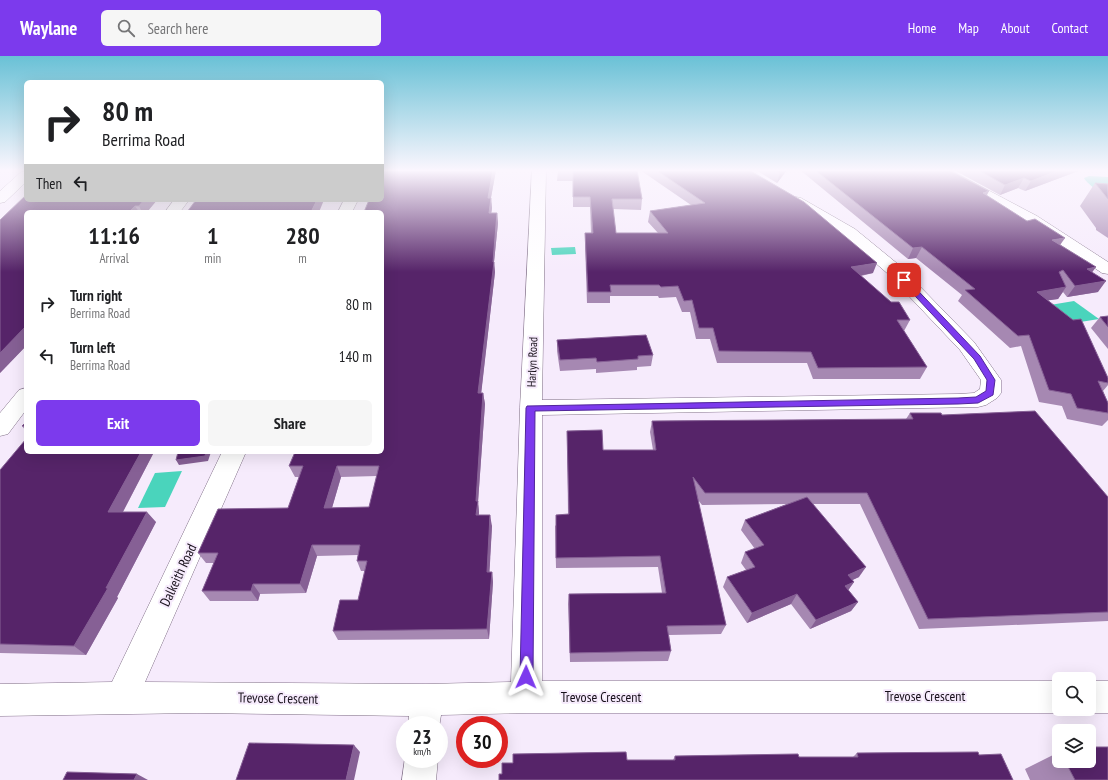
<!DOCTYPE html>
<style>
body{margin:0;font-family:"PT Sans Narrow",sans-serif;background:#f6f6f6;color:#202124;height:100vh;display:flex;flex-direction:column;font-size:15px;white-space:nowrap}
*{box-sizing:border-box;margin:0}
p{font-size:13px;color:#757577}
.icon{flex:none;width:22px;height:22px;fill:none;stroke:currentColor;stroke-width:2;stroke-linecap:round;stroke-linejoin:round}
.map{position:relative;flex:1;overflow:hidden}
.drawer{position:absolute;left:24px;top:154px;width:360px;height:244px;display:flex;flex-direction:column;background:#fff;border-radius:6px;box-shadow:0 4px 16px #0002}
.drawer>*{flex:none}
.guide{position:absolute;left:24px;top:24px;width:360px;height:122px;border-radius:6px;box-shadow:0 4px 16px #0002;background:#fff;color:#202124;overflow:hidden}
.controls{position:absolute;left:1052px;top:616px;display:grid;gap:8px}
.controls a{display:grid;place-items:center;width:44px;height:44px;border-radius:6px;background:#fff;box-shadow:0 4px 16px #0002;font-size:20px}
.speed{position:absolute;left:396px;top:660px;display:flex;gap:8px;font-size:20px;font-weight:700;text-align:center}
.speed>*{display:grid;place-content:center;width:52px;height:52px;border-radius:50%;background:#fff;box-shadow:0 4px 16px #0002;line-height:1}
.speed small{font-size:10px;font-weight:400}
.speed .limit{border:6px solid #d22;background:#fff;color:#111}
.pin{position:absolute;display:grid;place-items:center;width:34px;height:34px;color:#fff;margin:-17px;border-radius:8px;box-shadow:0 2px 6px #0006}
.me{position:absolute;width:44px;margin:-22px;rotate:1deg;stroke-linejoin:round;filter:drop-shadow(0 0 3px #0008)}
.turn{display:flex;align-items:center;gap:14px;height:84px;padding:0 12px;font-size:18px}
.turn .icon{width:52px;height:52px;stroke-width:2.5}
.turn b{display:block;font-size:28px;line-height:34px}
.then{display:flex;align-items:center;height:38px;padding:0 12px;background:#0003;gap:8px;font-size:15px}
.eta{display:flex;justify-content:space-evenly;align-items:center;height:68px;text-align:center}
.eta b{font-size:24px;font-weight:600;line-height:28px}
.action{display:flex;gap:8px;margin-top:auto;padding:8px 12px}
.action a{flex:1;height:46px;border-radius:6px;background:#7c3aed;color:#fff;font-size:16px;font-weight:600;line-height:46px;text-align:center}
.action a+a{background:#f6f6f6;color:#202124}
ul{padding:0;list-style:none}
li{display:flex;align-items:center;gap:12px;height:52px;padding:0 12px}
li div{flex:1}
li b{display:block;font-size:15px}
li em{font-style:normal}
header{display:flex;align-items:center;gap:24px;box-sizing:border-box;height:56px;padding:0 20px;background:#7c3aed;color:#fff}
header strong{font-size:19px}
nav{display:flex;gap:22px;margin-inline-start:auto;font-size:14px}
.search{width:280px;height:36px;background:#f6f6f6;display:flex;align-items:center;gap:10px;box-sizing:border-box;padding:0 14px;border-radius:6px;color:#757577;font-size:15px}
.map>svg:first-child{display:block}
</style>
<header>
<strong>Waylane</strong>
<div class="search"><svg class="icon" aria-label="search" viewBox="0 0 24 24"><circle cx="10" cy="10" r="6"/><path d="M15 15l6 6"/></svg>Search here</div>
<nav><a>Home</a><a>Map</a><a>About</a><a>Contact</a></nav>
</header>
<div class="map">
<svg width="1108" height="724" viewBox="0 0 1108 724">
<rect width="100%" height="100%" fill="#f6ebfc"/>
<g fill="#4ad4bc">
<path d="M1089,120L1108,121V142C1102,138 1086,127 1084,122Z"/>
<path d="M575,191L576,198L552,199L551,192Z"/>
<path d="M1074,245L1099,263L1074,267L1050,249Z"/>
<path d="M182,415L165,451L138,452L155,417Z"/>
</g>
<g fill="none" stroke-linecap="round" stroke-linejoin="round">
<defs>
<g id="minor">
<path d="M532,114H546L542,344L958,338L974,337L980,333L981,324L960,294L887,217L843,179L791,148L789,145L791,142L796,141L801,142L855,173L899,209L974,286L1001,324V337L997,342L986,349L978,351L542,359V625H1059V653H1068L1059,657H526L441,659L439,672V669H408L409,660L197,657L0,660V628L112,626L222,396H246L145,626L426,628L511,626L520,352Z"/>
<path d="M933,114H950L1037,160L1108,206V218L1102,217L1027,166L934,117Z"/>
<path d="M26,115V126L5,146L0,147V135L21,116Z"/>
<path d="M174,144H189L180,156H165Z"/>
<path d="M344,144H358L352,156H338Z"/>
<path d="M26,332V354L8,378L0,380V357L19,334Z"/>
<path d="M1089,625H1108V657H1089L1080,653H1089Z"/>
<path d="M405,701V703H438L436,724H402Z"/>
</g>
</defs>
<use href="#minor" stroke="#806f87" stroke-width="1"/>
<use href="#minor" fill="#fff" fill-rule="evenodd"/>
</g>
<g fill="#a688b2" fill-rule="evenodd">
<path d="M382,114H496L491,142L492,152L491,157H497L498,167L494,206L495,216L481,337H483L485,348L478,446L479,456V459L492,470L489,516H492L493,526L489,583L338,584L333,575L358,544L365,515H361L357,505L358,499L317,500L306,537L260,538L258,545H210L202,535L214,507H206L198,497L288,452L299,421H295L289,410L382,396ZM377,420L369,451L332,452L341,421Z"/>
<path d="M558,114H637L642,143L641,154L613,153L616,177H658L648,166L650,155L691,149L640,114H749L873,217L861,220L910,264L904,275L927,311L920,323H813L807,307H717L710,283H696L690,256H682L676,241L659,242L658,240H610V247H587L585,187V177H591L590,151H573V125H557Z"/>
<path d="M756,114H787L777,127Z"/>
<path d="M800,114H949L1060,189L1092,216L1098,236L1067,241L1063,236L1058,243L1048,244L1108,322V329L1103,335L1108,347V364L1102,370L1067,363L1062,350L1039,346L1021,290L1010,292L958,245L962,239L916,202L908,203Z"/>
<path d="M954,114H1081L1025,135L1018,132L1000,139Z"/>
<path d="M1095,127L1108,128V182L1096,174V172L1080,150Z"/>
<path d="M26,144H157L147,156H26V290L0,317Z"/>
<path d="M1108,260V293L1091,272L1100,261Z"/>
<path d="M557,284L653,299L651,310L637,311V314L596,317V313L560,315L557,295Z"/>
<path d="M910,357L942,359L1108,441V565L919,573L860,448H813L859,521L852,524L854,526L848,534L858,546L851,555L810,573L791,548L747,567L723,531L727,521L746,514L741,507L745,496L755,493L741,474L745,464L787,448L702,449L698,444L726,569L721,578L669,579L671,595L668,605L570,606L568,548L569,538L662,537L658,511L556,512L555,470L568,458L567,375L603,394H653L650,376L652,365L906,363Z"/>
<path d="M26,366V375L22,370Z"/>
<path d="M26,396H154L123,456L156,466L117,541L118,542L86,599L0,597V414Z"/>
<path d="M1059,696V705H1089L1108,724H1030L1025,713Z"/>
<path d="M857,697L979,699L1013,724L627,704H673L675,700L799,701H853Z"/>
</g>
<g fill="#866095">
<path d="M493,114H496L489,152L488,142Z"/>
<path d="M781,114H787L777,127L780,117Z"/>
<path d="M1060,114H1081L1025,135L1031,125Z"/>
<path d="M1024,122L1018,132L1000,139L1005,129Z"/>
<path d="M989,135L984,145L983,137Z"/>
<path d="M491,142L492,152L490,167L489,157Z"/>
<path d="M144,144H157L147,156H142L139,150Z"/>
<path d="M317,144H324L319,156H311Z"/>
<path d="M135,150L139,156H129Z"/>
<path d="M497,157L498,167L494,206L495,216L480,348L478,337L493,206Z"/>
<path d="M1065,182L1058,192L1052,184Z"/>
<path d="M922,191L916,202L908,203L913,192Z"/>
<path d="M877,207L873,217L847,222L851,211Z"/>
<path d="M1096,211L1088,222L1087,213Z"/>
<path d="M1106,225L1098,236L1067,241L1075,230Z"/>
<path d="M1066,231L1058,243L1030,247L1037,236Z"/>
<path d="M26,270V290L0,317V297Z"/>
<path d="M483,337L485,348L478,446L479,456L478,470L476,459V445Z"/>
<path d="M141,396H154L117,467L108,456Z"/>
<path d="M206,396H211L208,405L179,409L176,404Z"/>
<path d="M337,410L341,421L329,462L324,452Z"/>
<path d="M147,456L156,466L117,541L118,542L86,599L74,590Z"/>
<path d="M490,459L492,470L489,526L487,516Z"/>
<path d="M312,489L317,500L306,537L300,528Z"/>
<path d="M866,511L859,521L842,529L848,519Z"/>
<path d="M492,516L493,526L489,583L487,573Z"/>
<path d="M854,526L847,536L845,530Z"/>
<path d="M253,528L260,538L258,545L251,535Z"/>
<path d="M797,538L791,548L747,567L752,557Z"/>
<path d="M858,546L851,555L810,573L816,564Z"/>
<path d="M354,689L360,696L354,724H346Z"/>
<path d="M137,718L148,724H134Z"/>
</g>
<g fill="#562469" stroke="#866095" fill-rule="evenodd">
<path d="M382,114H493L488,142H491L489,157H497L493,206H494L478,337H483L476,445H478L476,459H490L487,516H492L487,573L333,575L340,544H358L367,505H357L360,489H312L300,528H253L251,535H202L218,497H198L218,453L288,452L303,410H289L295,396H382V156H364L369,144H382ZM337,410H379L369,451L324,452Z"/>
<path d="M558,114H637L642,143H612L616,177H668L650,155L705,147L656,114H749L804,146L877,207L851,211L891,246H899L910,264H897L927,311L818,312L811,296L719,295L713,272H699L692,244L684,245L678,230L661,231L659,229H610L611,236H588L585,177H593L590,141H573V115H558Z"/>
<path d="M776,114H781L780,117Z"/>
<path d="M815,114H949L989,135L983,137L1027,165L1035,163L1065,182L1052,184L1096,211L1087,213L1106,225L1075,230L1063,214L1059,216L1066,231L1037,236L1073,264L1081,263L1108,322V327L1098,325L1108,347V357L1077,352L1071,338L1049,334L1029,279L1018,280L965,234L975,233L922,191L913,192Z"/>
<path d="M978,114H1060L1031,125L1024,122L1005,129Z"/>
<path d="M1095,127L1108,128V143Z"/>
<path d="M26,139V144H144L139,150H135L129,156H26V246L25,247H26V270L0,297V164Z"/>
<path d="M196,144H317L311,156H187Z"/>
<path d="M1108,260V271L1100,261Z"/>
<path d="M646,279L653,299L638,300V303L597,306L596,302L560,304L557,284Z"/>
<path d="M1035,355L1108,441V556L928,563L867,437H705L693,421L726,569L667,570L671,595L570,597L569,538L666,537L660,500L556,502V459L569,458L567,375L602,374L603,394H656L652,365L913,363L910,357H941L942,359Z"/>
<path d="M26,366V370H22Z"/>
<path d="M26,383V396H141L108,456H147L106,532H108L74,590L0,588V414Z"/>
<path d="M178,396H206L205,400L176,404Z"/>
<path d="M807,441L866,511L848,519L854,526L845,530L858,546L816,564L797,538L752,557L727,521L755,511L745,496L764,489L745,464Z"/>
<path d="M249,687L354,689L346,724H236Z"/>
<path d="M1089,691H1108V724H1075L1065,705H1089Z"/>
<path d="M626,696L627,704H675V700L798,698L799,701H858L857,697L978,696L979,699L1001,698L1013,724H499V718H502V707H513V698Z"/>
<path d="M67,716L137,718L134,724H63Z"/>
</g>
<linearGradient id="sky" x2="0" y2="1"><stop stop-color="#69c1d6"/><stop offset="0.53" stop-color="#fbf6fe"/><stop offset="1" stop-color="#fbf6fe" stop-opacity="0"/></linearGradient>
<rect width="1108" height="216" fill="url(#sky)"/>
<path fill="#7c3aed" stroke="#51269a" d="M904,221L906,222L980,300L995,324L993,339L978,347L958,348L535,355L533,621L531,626L526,628L522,626L520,621L526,352L527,350L958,342L976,341L986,335L987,324L974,303L901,225L900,224Z"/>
<g text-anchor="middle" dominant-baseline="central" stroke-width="4" stroke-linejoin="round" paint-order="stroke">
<g font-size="12" fill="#17101a" stroke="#f6ebfc">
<text transform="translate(532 306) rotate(-88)">Harlyn Road</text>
</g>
<g font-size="14" fill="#17101a" stroke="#f6ebfc">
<text transform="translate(178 519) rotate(-65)">Dalkeith Road</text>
<text x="925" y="640">Trevose Crescent</text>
<text x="601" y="641">Trevose Crescent</text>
<text transform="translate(278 642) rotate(1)">Trevose Crescent</text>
</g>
</g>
</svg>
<div class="controls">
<a><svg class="icon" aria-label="search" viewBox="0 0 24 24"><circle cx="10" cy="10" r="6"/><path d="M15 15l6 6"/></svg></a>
<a><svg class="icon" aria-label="layers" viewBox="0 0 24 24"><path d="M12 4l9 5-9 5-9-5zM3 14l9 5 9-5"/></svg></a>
</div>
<div class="speed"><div>23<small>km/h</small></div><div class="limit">30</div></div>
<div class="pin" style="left:904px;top:224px;background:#d93025"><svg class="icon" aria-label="arrive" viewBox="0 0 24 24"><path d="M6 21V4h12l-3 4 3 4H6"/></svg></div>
<svg class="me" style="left:526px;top:621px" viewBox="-20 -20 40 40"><path d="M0-17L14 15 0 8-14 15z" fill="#7c3aed" stroke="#fff" stroke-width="4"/></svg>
<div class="guide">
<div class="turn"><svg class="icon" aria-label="right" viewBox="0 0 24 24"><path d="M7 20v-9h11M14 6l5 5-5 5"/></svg><div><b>80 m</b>Berrima Road</div></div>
<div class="then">Then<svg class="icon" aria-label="left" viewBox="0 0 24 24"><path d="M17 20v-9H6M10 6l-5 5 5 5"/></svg></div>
</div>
<section class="drawer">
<div class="eta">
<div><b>11:16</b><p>Arrival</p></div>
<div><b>1</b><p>min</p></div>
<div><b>280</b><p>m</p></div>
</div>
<ul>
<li><svg class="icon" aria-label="right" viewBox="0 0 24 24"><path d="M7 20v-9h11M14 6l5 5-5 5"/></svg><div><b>Turn right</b><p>Berrima Road</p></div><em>80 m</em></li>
<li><svg class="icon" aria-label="left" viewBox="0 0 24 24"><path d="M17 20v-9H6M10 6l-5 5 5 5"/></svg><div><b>Turn left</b><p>Berrima Road</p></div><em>140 m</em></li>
</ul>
<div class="action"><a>Exit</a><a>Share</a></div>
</section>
</div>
